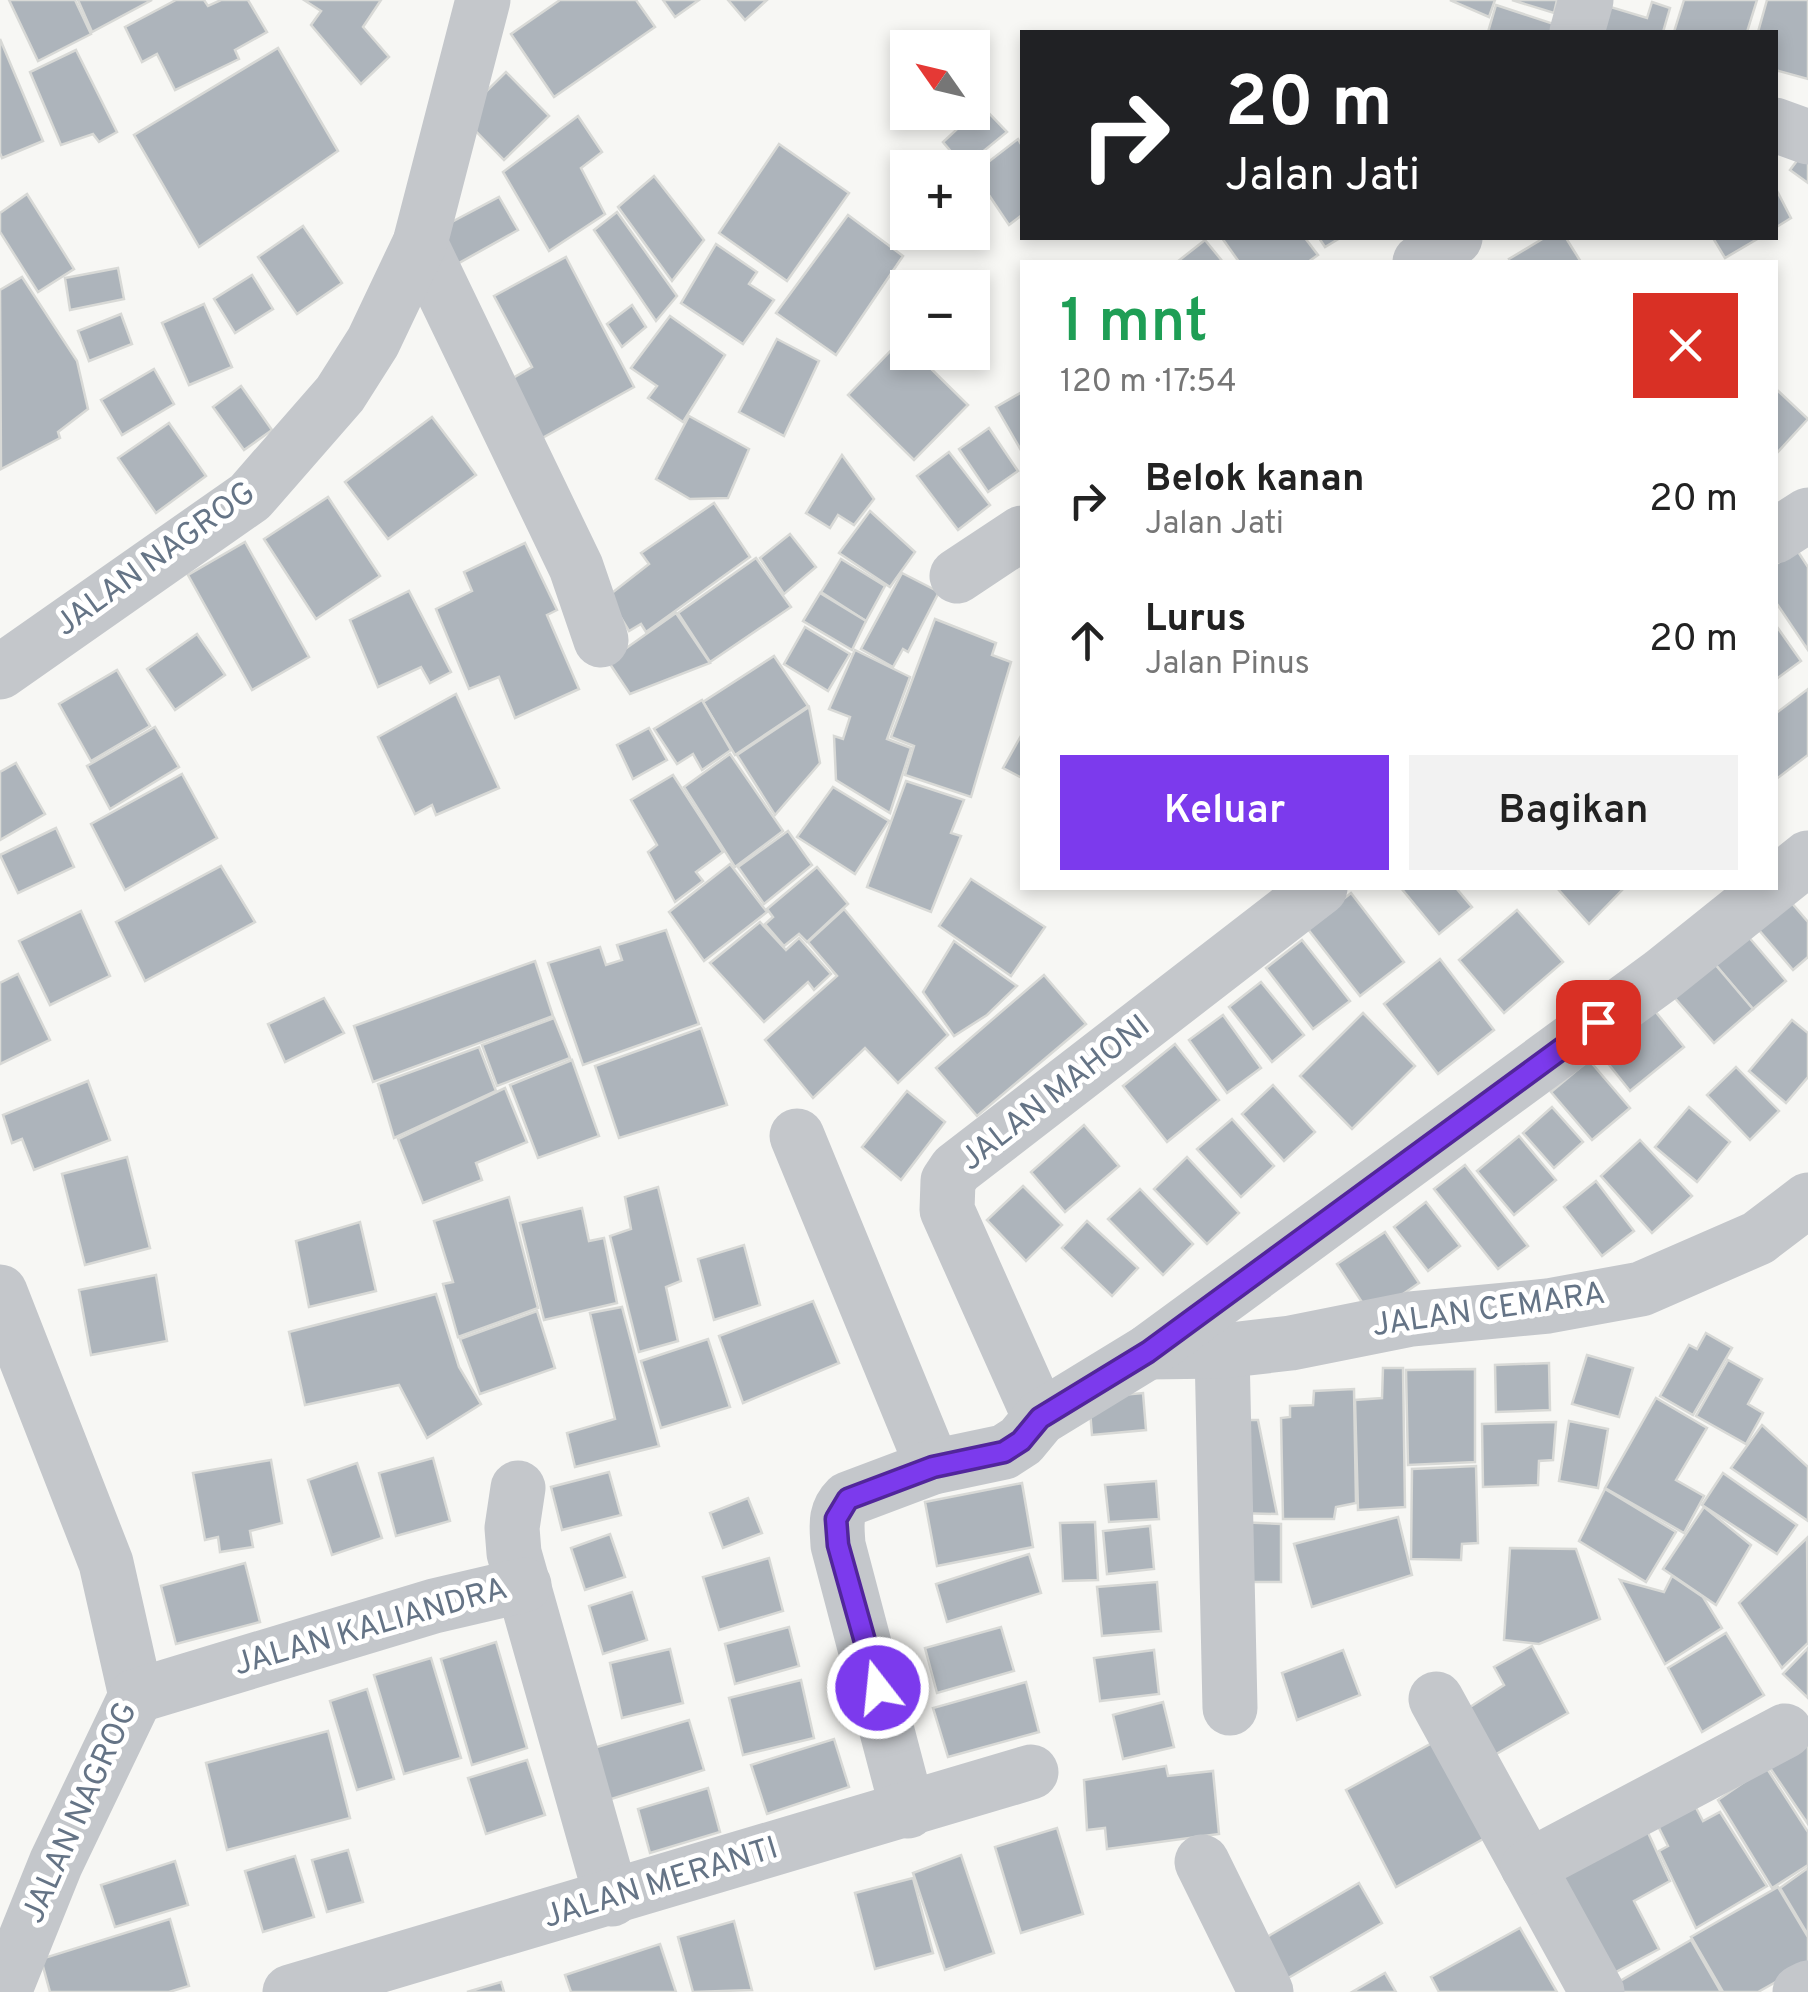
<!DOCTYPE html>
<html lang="id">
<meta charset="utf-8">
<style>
body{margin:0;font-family:Overpass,sans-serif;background:#f2f2f2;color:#222;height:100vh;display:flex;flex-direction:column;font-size:38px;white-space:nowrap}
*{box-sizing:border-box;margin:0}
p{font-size:32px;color:#767676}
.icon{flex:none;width:55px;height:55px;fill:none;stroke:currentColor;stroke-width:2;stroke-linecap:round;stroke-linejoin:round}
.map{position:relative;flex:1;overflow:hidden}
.side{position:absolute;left:1020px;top:260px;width:758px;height:630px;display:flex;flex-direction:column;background:#fff;border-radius:0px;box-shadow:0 5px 15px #0003}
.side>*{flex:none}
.banner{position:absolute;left:1020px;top:30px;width:758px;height:210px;border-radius:0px;box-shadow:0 5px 15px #0003;background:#202124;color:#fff;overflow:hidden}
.needle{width:65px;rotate:304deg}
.controls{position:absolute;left:890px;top:30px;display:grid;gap:20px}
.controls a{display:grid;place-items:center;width:100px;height:100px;border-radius:0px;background:#fff;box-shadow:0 5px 15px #0003;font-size:50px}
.pin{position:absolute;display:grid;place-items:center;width:85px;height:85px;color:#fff;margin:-42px;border-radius:20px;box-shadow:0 5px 15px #0006}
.me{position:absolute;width:110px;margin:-55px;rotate:344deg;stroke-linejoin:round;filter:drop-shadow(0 0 8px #0008)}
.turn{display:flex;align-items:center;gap:35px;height:210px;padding:0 40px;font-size:45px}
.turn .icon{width:130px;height:130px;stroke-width:2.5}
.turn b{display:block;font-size:70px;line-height:85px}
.round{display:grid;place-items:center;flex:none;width:105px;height:105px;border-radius:0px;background:#f2f2f2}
.summary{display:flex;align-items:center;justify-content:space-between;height:170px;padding:0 40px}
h1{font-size:60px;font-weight:600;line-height:75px;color:#1e9e55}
.button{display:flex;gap:20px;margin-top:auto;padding:20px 40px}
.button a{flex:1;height:115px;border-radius:0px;background:#7c3aed;color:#fff;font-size:40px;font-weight:600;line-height:115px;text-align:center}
.button a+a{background:#f2f2f2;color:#222}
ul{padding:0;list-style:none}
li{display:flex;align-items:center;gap:30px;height:140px;padding:0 40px}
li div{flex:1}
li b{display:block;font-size:38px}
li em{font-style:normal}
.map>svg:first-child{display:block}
</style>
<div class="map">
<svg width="1808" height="1992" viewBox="0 0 1808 1992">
<rect width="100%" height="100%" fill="#f7f7f4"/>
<g fill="#adb4bb" stroke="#d8d9d6" stroke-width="2.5">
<path d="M9,0H75L91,34L38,61Z"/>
<path d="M78,0H152L92,32Z"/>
<path d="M176,0H204L208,6L221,0H248L267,32L235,50L239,59L175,90L157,54L142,62L125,27Z"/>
<path d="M304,0H381L363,27L389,57L361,84L311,25L321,11Z"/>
<path d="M560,0H636L655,27L554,97L511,34Z"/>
<path d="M663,0H699L675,17Z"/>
<path d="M728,0H767L745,20Z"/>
<path d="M1450,0H1495L1489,17Z"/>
<path d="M1512,0H1557L1554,13Z"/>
<path d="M1684,0H1757L1747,32H1674Z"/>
<path d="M1767,0H1808V79L1775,70V32H1758Z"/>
<path d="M1652,2L1670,8L1663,32H1596L1604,5L1647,18Z"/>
<path d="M1496,5L1566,28L1565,32H1488Z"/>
<path d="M0,39L43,141L2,158L0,153Z"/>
<path d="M278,48L338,151L199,247L134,135Z"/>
<path d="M76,50L117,132L99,142L93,134L61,145L30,72Z"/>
<path d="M506,72L549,116L504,160L461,116Z"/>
<path d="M982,106L1007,132L964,167L943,142Z"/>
<path d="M578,116L602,152L581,168L605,214L549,251L503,172Z"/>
<path d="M1018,139L1022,146V215L1009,225L974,173Z"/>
<path d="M779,144L849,193L787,281L719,233Z"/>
<path d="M1808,146V183L1790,170Z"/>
<path d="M654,176L704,240L672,281L618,207Z"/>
<path d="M1775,187L1791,218L1775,228Z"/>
<path d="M27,194L74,269L38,292L0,232V213Z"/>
<path d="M499,197L518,230L450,268L431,233Z"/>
<path d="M617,212L677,296L656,321L594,230Z"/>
<path d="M848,215L903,256L836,355L776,313Z"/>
<path d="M303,226L342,283L297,314L258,257Z"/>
<path d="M1222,238H1305L1318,255L1308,262H1239Z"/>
<path d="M1319,238H1340L1325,247Z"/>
<path d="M1544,238H1566L1581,262H1511L1509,259Z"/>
<path d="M1713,238H1759L1725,258Z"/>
<path d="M1205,240L1223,262H1177Z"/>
<path d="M716,244L757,272L749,284L774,300L743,344L681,303Z"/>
<path d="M566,257L634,387L526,447L497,387L532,367L494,296Z"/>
<path d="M118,268L124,299L70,310L65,278Z"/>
<path d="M252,275L273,309L235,333L214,299Z"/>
<path d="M22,277L77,361L88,409L58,432L60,438L1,469L0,290Z"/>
<path d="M204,304L232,367L189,385L162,323Z"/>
<path d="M632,305L646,327L622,347L607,324Z"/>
<path d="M121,314L132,344L89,361L78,331Z"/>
<path d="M670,316L725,355L683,422L648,398L657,386L631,368Z"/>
<path d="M777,339L819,361L784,436L739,412Z"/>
<path d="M901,340L908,352H914L968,405L914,460L848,395Z"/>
<path d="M154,369L174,404L122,435L101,400Z"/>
<path d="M241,386L272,430L244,450L213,407Z"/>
<path d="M1775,388L1808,419L1776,454L1775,453Z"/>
<path d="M1022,392V452L996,407Z"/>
<path d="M689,416L749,449L728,498L690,499L656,479Z"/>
<path d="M432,417L476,475L388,539L345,482Z"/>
<path d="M169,423L206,476L156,513L118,458Z"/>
<path d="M989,428L1018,471L988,492L959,449Z"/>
<path d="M949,452L990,505L958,530L917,476Z"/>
<path d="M842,455L874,499L854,525L838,515L830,528L806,513Z"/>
<path d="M328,497L380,576L316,619L264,539Z"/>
<path d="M714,503L750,557L646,632L641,624L629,631L608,596L649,564L641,553Z"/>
<path d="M870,511L915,552L890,587L839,553Z"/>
<path d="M790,534L816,567L784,594L760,558Z"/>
<path d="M245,542L309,657L252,690L188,575Z"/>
<path d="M525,543L557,610L547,615L579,689L515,718L499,677L469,689L436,609L472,591L464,572Z"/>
<path d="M1797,550L1808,567V650L1775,601V565Z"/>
<path d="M756,558L791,607L710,662L678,613Z"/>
<path d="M841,559L885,586L866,621L821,592Z"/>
<path d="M902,573L939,592L908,652L903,649L893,667L861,649Z"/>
<path d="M409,591L451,672L430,683L421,667L378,687L350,620Z"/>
<path d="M820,593L866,621L852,650L803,621Z"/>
<path d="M676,613L710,663L630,694L608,661Z"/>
<path d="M935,619L996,643L992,655L1011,662L971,797L905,775L914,746L891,737Z"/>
<path d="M1775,624L1801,661L1775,680Z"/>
<path d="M805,627L850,654L828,691L784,664Z"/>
<path d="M197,634L225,675L175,710L147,669Z"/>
<path d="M855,650L910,677L887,739L911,748L890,813L836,780L834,736L843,739L850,717L829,709Z"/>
<path d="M774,656L808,706L735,755L703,702Z"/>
<path d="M117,670L150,726L91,761L59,704Z"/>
<path d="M1808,689V755L1775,780V714Z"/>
<path d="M456,694L499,788L436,815L432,805L415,814L378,737Z"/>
<path d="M702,700L731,750L702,770L693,754L677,764L654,729Z"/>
<path d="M809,707L820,763L775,815L737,755Z"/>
<path d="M155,727L179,767L110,809L87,766Z"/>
<path d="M649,728L667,760L633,779L617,745Z"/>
<path d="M1022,734V778L1003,768Z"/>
<path d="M730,754L783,831L735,867L684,787Z"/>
<path d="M16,763L45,814L0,840V772Z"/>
<path d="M182,774L217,838L125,890L91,824Z"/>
<path d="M673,775L723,852L696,872L703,881L675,902L648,852L657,845L631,800Z"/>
<path d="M906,781L964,800L951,833L961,836L931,912L867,887Z"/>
<path d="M833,787L889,821L855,874L797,837Z"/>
<path d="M56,828L74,867L18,893L0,855Z"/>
<path d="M788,831L812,865L764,904L738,867Z"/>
<path d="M730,864L767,912L704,961L669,912Z"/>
<path d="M221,866L255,922L145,981L116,922Z"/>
<path d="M817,867L848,904L807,942L799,934L784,946L765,924L773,917L767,909Z"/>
<path d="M971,879L1045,927L1011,976L939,926Z"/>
<path d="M1401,888H1456L1472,907L1439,934Z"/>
<path d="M1557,888H1624L1589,924Z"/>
<path d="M1351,893L1404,962L1360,996L1307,928Z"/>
<path d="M1784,894L1808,922V957L1793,970L1752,922Z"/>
<path d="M844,909L948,1035L898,1083L865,1048L813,1098L765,1040L837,976L808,942Z"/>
<path d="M1517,910L1563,962L1504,1013L1459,960Z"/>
<path d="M81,911L110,976L50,1005L19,941Z"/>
<path d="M760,922L786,950L799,938L831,974L814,990L808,982L764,1022L710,963Z"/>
<path d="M666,930L699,1024L583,1065L548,963L600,947L606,965L622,960L617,945Z"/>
<path d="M1747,935L1786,981L1753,1009L1714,963Z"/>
<path d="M1302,940L1350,1001L1313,1029L1266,968Z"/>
<path d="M954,941L1017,986L987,1015L954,1036L923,992Z"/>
<path d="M1440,959L1494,1030L1438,1074L1384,1004Z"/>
<path d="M535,961L553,1016L373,1082L354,1026Z"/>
<path d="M1714,963L1753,1009L1714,1043L1674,997Z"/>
<path d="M18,974L50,1040L0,1064V983Z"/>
<path d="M1044,975L1086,1024L977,1116L936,1068Z"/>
<path d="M1261,982L1304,1035L1272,1062L1229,1007Z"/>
<path d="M324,998L344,1033L285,1062L268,1024Z"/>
<path d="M1651,1006L1684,1047L1630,1091L1598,1051Z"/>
<path d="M1363,1013L1415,1066L1352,1129L1300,1076Z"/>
<path d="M1223,1015L1261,1068L1227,1093L1189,1040Z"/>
<path d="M554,1018L570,1058L497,1086L482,1045Z"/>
<path d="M1792,1020L1808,1033V1077L1786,1103L1749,1071Z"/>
<path d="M701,1028L727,1105L619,1138L595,1066Z"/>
<path d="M1175,1044L1219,1100L1167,1142L1123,1086Z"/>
<path d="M479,1047L496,1091L394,1138L378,1084Z"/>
<path d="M572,1060L599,1136L538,1158L510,1085Z"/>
<path d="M1589,1060L1630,1108L1592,1140L1551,1092Z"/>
<path d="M1736,1067L1779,1111L1750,1140L1707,1095Z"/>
<path d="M88,1081L110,1140L34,1170L22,1139L12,1143L3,1115Z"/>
<path d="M1273,1085L1315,1132L1284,1161L1242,1114Z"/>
<path d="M505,1088L527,1142L476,1163L482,1180L423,1203L398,1139Z"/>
<path d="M907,1091L945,1122L901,1180L862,1147Z"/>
<path d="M1552,1107L1583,1142L1554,1168L1523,1133Z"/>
<path d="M1689,1107L1730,1142L1697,1182L1655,1147Z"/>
<path d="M1232,1119L1274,1166L1241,1197L1197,1149Z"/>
<path d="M1084,1125L1119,1166L1065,1212L1031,1172Z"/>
<path d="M1519,1136L1556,1180L1514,1215L1477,1171Z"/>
<path d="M1640,1140L1692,1196L1652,1233L1601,1176Z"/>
<path d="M127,1157L150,1248L85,1265L62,1174Z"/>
<path d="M1187,1157L1239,1213L1207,1244L1154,1189Z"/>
<path d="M1465,1165L1528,1246L1498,1269L1434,1189Z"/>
<path d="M1596,1181L1634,1231L1602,1256L1564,1207Z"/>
<path d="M1023,1186L1062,1225L1026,1261L987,1220Z"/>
<path d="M658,1187L681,1281L666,1287L678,1341L639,1352L610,1236L631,1229L625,1197Z"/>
<path d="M1140,1189L1193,1244L1163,1275L1108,1219Z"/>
<path d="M509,1197L538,1308L458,1337L443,1284L453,1282L434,1221Z"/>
<path d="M1426,1202L1460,1246L1428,1271L1394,1227Z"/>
<path d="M582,1208L589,1241L604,1238L617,1303L544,1320L520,1223Z"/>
<path d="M1087,1221L1138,1268L1112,1296L1062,1248Z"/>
<path d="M360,1222L376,1291L309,1307L296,1241Z"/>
<path d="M1385,1232L1419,1283L1371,1316L1337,1264Z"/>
<path d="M744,1245L760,1305L714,1320L698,1259Z"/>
<path d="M156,1275L167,1341L91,1355L79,1290Z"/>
<path d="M436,1294L459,1367L481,1404L427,1438L399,1385L305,1405L289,1332Z"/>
<path d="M813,1301L839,1363L743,1403L719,1336Z"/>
<path d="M622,1307L659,1446L575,1467L567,1433L615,1419L590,1313Z"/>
<path d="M537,1311L555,1368L480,1394L460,1339Z"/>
<path d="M1706,1333L1732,1348L1693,1415L1660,1396L1689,1345L1697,1349Z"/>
<path d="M708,1339L730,1407L661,1428L641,1361Z"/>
<path d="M1587,1355L1633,1368L1619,1417L1572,1404Z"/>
<path d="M1728,1360L1762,1379L1748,1404L1763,1413L1746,1444L1696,1416Z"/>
<path d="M1549,1363L1550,1410L1496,1412L1495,1365Z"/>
<path d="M1383,1368H1403L1405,1507L1358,1510L1355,1400L1382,1398Z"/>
<path d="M1475,1369V1462L1408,1465L1406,1370Z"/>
<path d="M1354,1389L1356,1503L1336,1507L1334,1519H1283L1281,1418L1290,1417V1406L1313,1405L1314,1391Z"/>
<path d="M1143,1393L1146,1430L1092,1435L1089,1398Z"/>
<path d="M1656,1398L1707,1428L1676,1480L1704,1496L1684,1533L1605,1488Z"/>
<path d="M1233,1420H1258L1277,1514L1235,1513Z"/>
<path d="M1569,1421L1608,1429L1598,1488L1559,1481Z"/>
<path d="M1556,1422L1553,1460L1539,1461L1538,1485L1483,1487L1482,1424Z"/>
<path d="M1762,1425L1808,1467V1521L1731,1468Z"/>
<path d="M433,1458L450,1521L396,1536L379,1473Z"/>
<path d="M271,1460L282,1523L250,1531L253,1547L220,1552L218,1537L205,1540L193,1473Z"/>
<path d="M357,1463L382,1538L332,1555L308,1480Z"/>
<path d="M1476,1466L1478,1543L1462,1544L1461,1560L1411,1559L1412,1469Z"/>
<path d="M609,1472L621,1515L562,1530L551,1487Z"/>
<path d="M1723,1473L1797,1525L1777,1554L1702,1505Z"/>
<path d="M1156,1481L1159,1519L1109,1522L1105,1485Z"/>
<path d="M1022,1483L1033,1547L937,1566L925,1502Z"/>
<path d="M1605,1489L1676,1532L1646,1582L1579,1541Z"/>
<path d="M748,1498L762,1533L723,1548L710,1513Z"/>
<path d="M1704,1507L1751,1545L1716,1605L1663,1569Z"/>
<path d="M1398,1517L1412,1575L1312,1607L1294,1544Z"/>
<path d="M1095,1522L1098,1580L1063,1581L1060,1523Z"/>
<path d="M1236,1522L1281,1524V1582H1232Z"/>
<path d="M1150,1526L1154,1569L1107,1574L1103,1531Z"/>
<path d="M610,1534L625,1577L585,1590L571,1548Z"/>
<path d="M1807,1538L1808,1643L1782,1668L1739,1603Z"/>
<path d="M1510,1548L1576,1549L1600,1619L1539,1644L1504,1640Z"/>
<path d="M1029,1554L1041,1593L947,1622L936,1584Z"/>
<path d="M769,1558L783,1611L719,1630L703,1577Z"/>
<path d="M245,1563L260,1622L176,1644L161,1586Z"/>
<path d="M1672,1576L1703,1597L1722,1628L1665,1664L1620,1580L1664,1592Z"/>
<path d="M1157,1582L1161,1631L1102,1636L1097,1587Z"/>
<path d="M632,1592L647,1640L603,1654L589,1606Z"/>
<path d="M789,1627L799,1666L735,1684L725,1644Z"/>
<path d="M1001,1627L1014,1671L937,1693L925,1648Z"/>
<path d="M1726,1633L1764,1695L1702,1732L1668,1668Z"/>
<path d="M496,1642L527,1748L472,1765L441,1659Z"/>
<path d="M1532,1646L1568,1713L1491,1757L1467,1709L1504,1685L1494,1667Z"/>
<path d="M1808,1648V1698L1783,1674Z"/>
<path d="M670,1649L683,1703L622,1718L610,1663Z"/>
<path d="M1154,1650L1159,1694L1100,1701L1094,1658Z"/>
<path d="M1343,1650L1360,1695L1297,1720L1282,1673Z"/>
<path d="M431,1658L461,1758L404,1774L374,1675Z"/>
<path d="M801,1680L814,1738L743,1755L729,1698Z"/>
<path d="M1026,1682L1039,1732L948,1757L933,1708Z"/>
<path d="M367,1689L394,1779L357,1790L330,1701Z"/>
<path d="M1163,1702L1174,1747L1123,1759L1113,1715Z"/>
<path d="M689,1720L704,1770L605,1801L590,1749Z"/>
<path d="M328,1731L350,1818L227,1850L206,1763Z"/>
<path d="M1808,1737V1824L1768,1765Z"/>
<path d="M834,1739L849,1787L767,1814L751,1765Z"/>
<path d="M1434,1742L1485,1838L1396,1887L1346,1790Z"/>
<path d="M527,1760L545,1815L486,1834L468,1778Z"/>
<path d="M1166,1766L1168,1776L1213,1771L1219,1834L1107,1849L1105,1828L1087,1830L1084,1780Z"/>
<path d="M1766,1767L1808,1832V1865L1772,1888L1718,1800Z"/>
<path d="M708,1788L720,1832L650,1853L638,1809Z"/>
<path d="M1693,1802L1703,1821L1720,1812L1767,1886L1696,1928L1659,1851L1668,1846L1656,1822Z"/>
<path d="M1640,1815L1670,1881L1634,1901L1659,1949L1599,1981L1562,1878Z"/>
<path d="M1057,1828L1083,1914L1021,1933L995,1847Z"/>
<path d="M348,1850L363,1902L327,1912L312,1860Z"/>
<path d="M961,1855L994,1953L945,1970L913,1873Z"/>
<path d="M295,1856L314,1917L263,1932L245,1871Z"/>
<path d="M175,1861L188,1905L115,1927L101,1885Z"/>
<path d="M1808,1868V1935L1780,1888Z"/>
<path d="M913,1878L933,1953L875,1969L855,1893Z"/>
<path d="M1359,1883L1382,1923L1283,1981L1260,1941Z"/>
<path d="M1778,1887L1808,1937V1964L1758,1992H1723L1691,1937Z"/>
<path d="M170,1919L189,1986L169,1992H50L41,1959Z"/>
<path d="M734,1921L752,1990L693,1992L678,1937Z"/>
<path d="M1520,1928L1557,1992H1439L1431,1977Z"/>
<path d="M1691,1940L1721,1992H1601Z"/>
<path d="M660,1944L676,1992H571L565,1975Z"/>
<path d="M1385,1973L1396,1992H1352Z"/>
<path d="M501,1982L504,1992H467Z"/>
</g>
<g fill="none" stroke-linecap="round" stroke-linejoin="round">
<g stroke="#c4c7cb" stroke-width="55">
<path d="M1577,32L1586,0"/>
<path d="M1775,125L1808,137"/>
<path d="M420,243L576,567L601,640"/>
<path d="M1420,262L1455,238"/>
<path d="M1775,536L1808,515"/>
<path d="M957,576L1022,533"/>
<path d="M0,672L250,497L340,394L373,342L420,243L483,0"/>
<path d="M797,1136L933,1467"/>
<path d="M0,1292L106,1563L136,1696L56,1863L4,1992"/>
<path d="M1222,1351L1230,1708"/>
<path d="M1148,1352L1222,1351L1291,1343L1411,1319L1548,1306L1641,1289L1758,1238L1808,1200"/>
<path d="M1040,1418L947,1210L948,1181L956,1169L1320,888"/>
<path d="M518,1488L512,1528L514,1553L612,1899"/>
<path d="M136,1696L434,1606L524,1585"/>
<path d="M1436,1699L1597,1992"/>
<path d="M908,1811L838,1545C837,1526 834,1513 848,1499L933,1467L1004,1452L1021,1441L1040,1418L1148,1352L1662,975L1808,858"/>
<path d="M1202,1862L1266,1992"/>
<path d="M1528,1867L1785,1731"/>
<path d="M290,1992L1031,1772"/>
<path d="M1800,1992L1808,1988"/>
</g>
</g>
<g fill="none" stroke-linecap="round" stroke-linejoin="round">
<defs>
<path id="route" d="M878,1688L838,1545L836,1519L848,1499L933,1467L1004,1452L1021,1441L1040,1418L1148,1352L1598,1022"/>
</defs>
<use href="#route" stroke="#51269a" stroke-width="25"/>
<use href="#route" stroke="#7c3aed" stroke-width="18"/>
</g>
<g text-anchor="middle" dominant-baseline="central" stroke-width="10" stroke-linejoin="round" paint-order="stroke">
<g font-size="32" fill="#657486" stroke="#fff">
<text transform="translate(156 560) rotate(-36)">JALAN NAGROG</text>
<text transform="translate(1056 1094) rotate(-38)">JALAN MAHONI</text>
<text transform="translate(1489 1311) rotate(-8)">JALAN CEMARA</text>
<text transform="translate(371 1628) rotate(-16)">JALAN KALIANDRA</text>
<text transform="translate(81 1813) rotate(-66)">JALAN NAGROG</text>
<text transform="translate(661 1884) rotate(-17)">JALAN MERANTI</text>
</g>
</g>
</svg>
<div class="controls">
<a><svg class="needle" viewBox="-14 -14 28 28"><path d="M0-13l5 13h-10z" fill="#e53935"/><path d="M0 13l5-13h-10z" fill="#767676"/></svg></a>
<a>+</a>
<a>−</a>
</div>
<div class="pin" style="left:1598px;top:1022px;background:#d93025"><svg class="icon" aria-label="arrive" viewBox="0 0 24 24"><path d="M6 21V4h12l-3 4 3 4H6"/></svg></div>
<svg class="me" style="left:878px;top:1688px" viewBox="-20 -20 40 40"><circle r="17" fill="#7c3aed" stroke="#fff" stroke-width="3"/><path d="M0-11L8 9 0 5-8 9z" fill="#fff"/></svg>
<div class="banner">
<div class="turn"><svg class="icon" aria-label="right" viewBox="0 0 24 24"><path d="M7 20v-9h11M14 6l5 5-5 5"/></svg><div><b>20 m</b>Jalan Jati</div></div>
</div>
<section class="side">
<div class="summary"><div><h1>1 mnt</h1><p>120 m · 17:54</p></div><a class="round" style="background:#d93025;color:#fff"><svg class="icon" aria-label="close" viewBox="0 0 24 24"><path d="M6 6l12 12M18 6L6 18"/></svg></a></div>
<ul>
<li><svg class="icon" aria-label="right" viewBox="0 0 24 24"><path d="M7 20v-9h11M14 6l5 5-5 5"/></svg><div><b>Belok kanan</b><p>Jalan Jati</p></div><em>20 m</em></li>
<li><svg class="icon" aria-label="ahead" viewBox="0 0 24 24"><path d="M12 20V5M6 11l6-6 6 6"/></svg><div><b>Lurus</b><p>Jalan Pinus</p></div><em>20 m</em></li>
</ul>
<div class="button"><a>Keluar</a><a>Bagikan</a></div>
</section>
</div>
